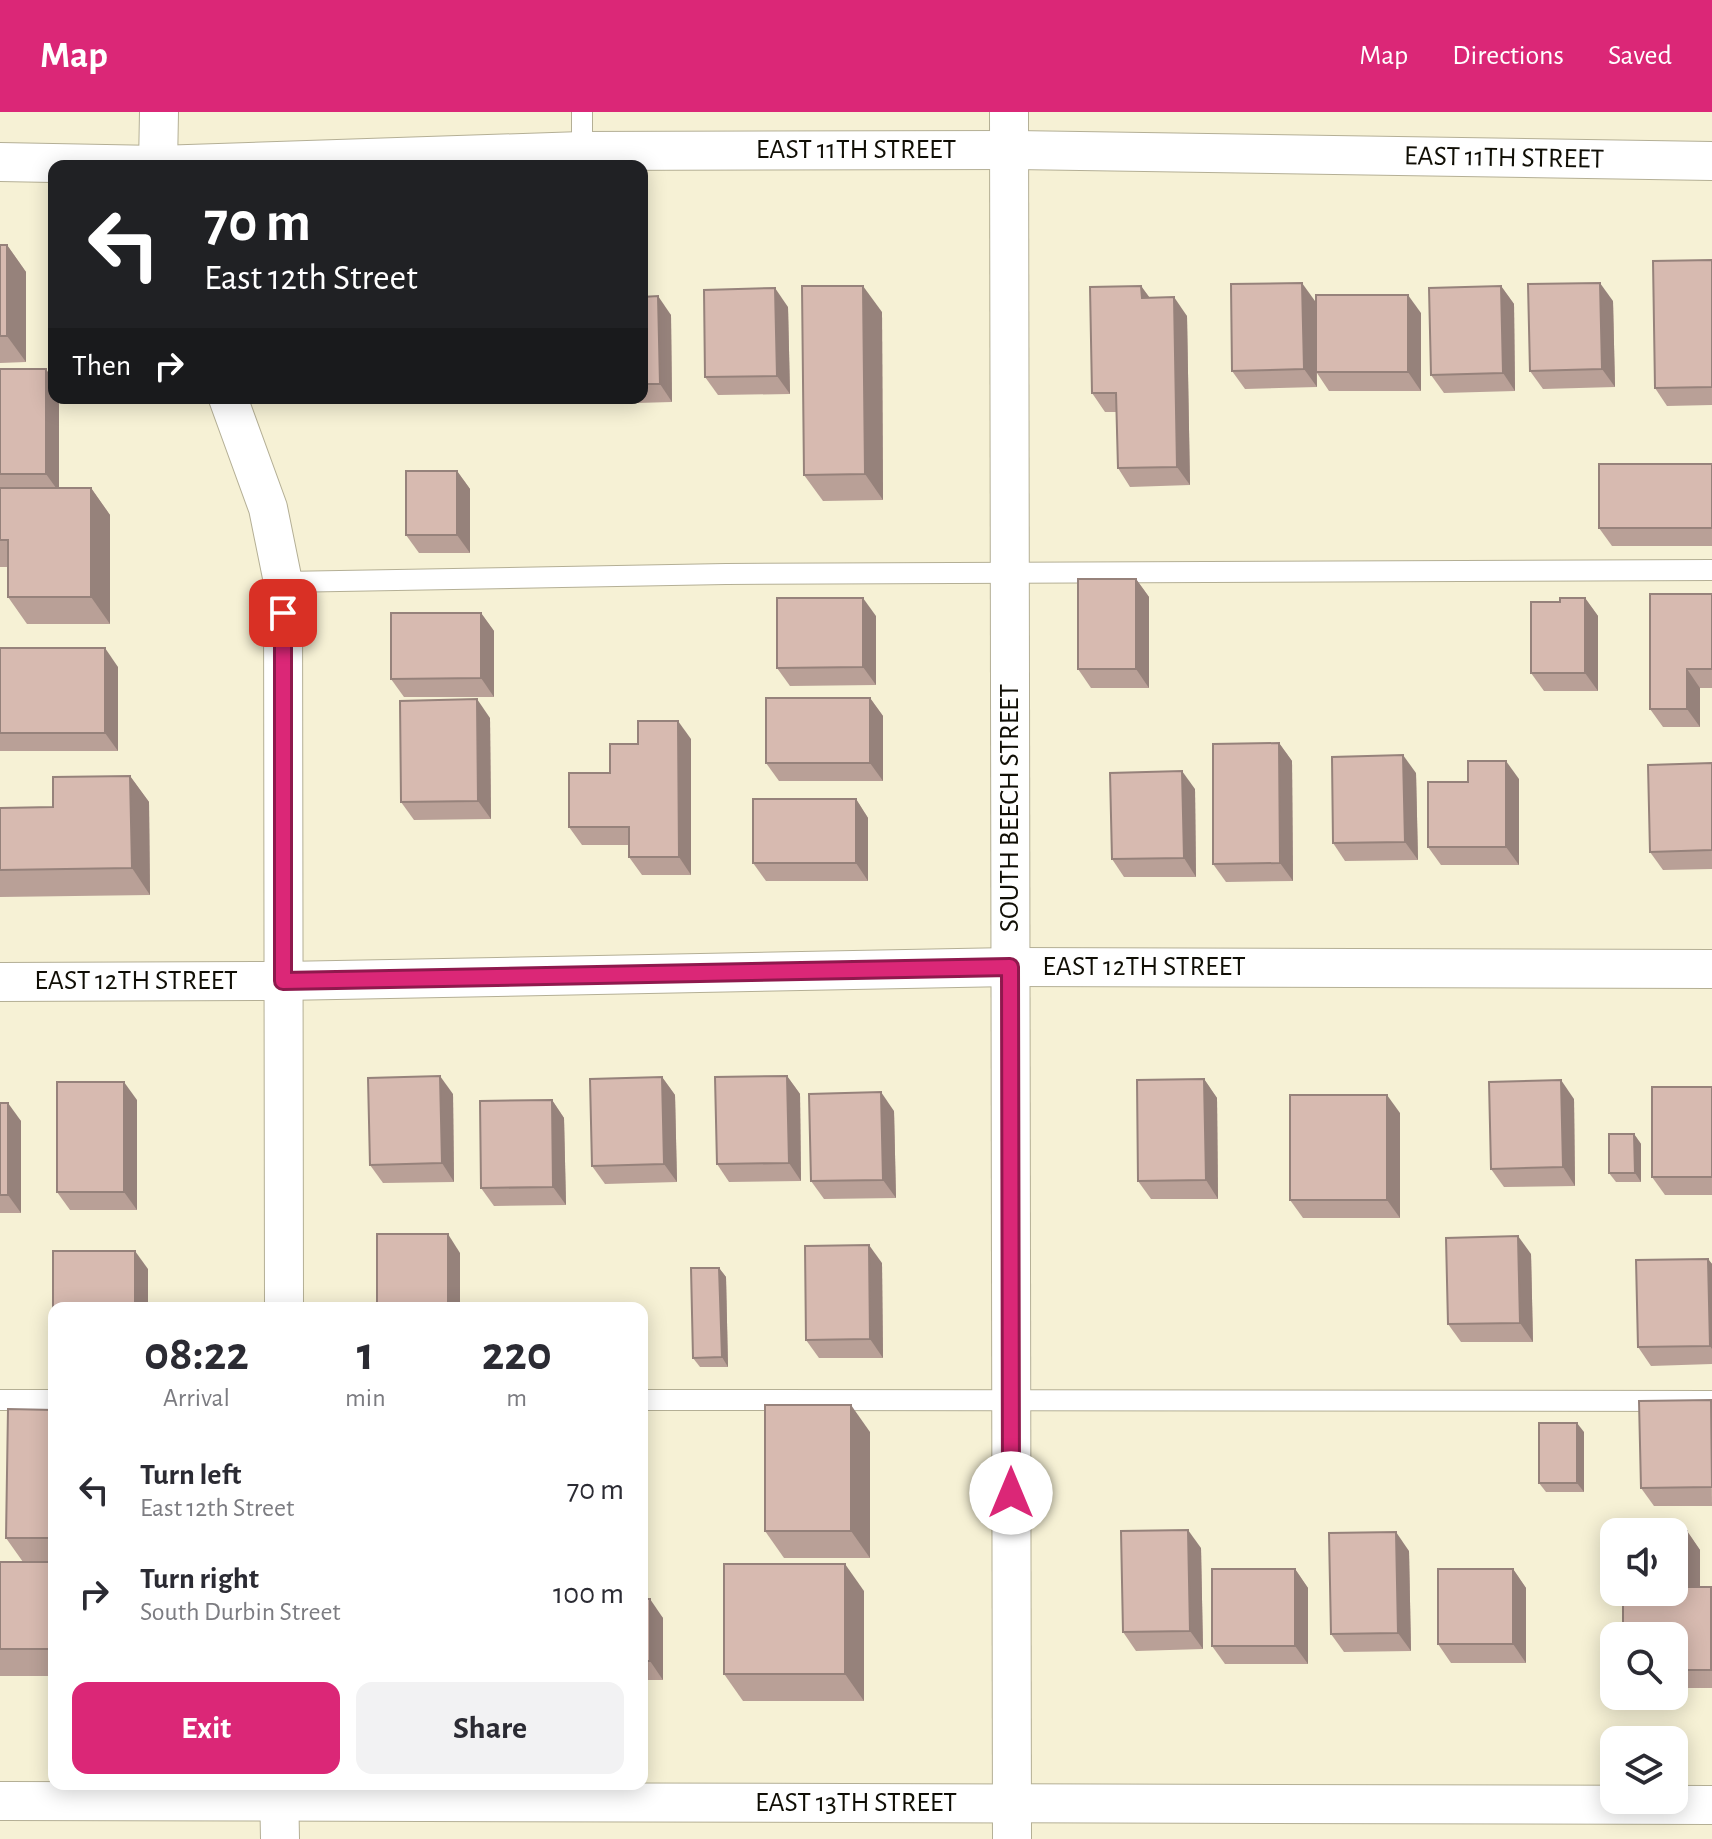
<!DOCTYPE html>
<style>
body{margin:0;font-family:"Alegreya Sans",sans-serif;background:#f2f2f3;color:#2b2b33;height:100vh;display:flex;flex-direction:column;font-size:30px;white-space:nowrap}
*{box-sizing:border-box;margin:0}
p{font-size:26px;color:#7c7c81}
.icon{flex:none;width:44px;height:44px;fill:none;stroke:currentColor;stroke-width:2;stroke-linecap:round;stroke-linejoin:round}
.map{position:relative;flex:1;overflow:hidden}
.details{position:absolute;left:48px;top:1190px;width:600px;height:488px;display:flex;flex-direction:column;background:#fff;border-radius:16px;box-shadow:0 4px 20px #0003}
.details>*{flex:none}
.hud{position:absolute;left:48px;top:48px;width:600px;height:244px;border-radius:16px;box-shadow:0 4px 20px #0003;background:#202124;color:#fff;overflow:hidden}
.controls{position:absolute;left:1600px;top:1406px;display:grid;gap:16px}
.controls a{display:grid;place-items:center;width:88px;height:88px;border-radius:16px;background:#fff;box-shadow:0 4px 20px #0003;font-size:40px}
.pin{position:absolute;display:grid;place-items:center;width:68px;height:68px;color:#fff;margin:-34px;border-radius:16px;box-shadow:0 4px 12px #0006}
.me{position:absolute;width:88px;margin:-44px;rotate:0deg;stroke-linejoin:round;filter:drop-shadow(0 0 6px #0008)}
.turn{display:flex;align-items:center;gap:28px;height:168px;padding:0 24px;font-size:36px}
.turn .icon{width:104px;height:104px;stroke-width:2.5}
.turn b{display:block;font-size:56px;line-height:68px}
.then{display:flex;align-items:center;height:76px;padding:0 24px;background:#0003;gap:16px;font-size:30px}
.eta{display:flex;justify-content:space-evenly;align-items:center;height:136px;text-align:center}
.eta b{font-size:48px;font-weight:700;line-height:56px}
.primary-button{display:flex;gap:16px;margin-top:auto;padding:16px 24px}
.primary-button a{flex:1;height:92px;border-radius:16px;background:#db2777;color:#fff;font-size:32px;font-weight:700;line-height:92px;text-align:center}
.primary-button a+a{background:#f2f2f3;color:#2b2b33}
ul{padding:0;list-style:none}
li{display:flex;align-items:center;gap:24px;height:104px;padding:0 24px}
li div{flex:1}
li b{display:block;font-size:30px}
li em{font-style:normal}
header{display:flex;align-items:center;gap:48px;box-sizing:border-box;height:112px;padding:0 40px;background:#db2777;color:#fff}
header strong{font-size:38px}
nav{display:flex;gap:44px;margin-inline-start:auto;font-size:28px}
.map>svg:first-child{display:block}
</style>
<header>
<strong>Map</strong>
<nav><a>Map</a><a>Directions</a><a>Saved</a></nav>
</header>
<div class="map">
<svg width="1712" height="1727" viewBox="0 0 1712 1727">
<rect width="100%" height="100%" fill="#f6f1d5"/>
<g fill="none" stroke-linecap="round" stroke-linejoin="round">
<defs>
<g id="lane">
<path d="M582,39V0"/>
<path d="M283,470L726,462L1712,458"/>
<path d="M0,1288H54"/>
<path d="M642,1288L1712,1289"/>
</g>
<g id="street">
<path d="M1009,0L1012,1727"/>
<path d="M0,50L158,53L582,39L1009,38L1712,49"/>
<path d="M158,54L159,0"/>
<path d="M228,286L268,396L283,470L284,1196"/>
<path d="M0,870L283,869L1010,855L1712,857"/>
<path d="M279,1672L280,1727"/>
<path d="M0,1689L1712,1693"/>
</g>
</defs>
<use href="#lane" stroke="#b4af95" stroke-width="22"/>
<use href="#street" stroke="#b4af95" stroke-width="40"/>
<use href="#lane" stroke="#fff" stroke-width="20"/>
<use href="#street" stroke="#fff" stroke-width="38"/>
</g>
<g fill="#b9a097">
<path d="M0,133H7L26,160V250L0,251Z"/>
<path d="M1712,148V293L1667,294L1655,276Z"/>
<path d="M1141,174L1150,186L1187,204L1190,373L1130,375L1118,356L1116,300H1105L1092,281Z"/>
<path d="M1501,174L1514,192L1515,279L1444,281L1431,263Z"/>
<path d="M642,185L671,203L672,290L601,292L597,286H642Z"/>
<path d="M1315,189L1316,231L1421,201V279H1329L1317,261V275L1245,277L1232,259Z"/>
<path d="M1613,189L1615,275L1543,277L1530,259Z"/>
<path d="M788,195L790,282L718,283L705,265Z"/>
<path d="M882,200L883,388L823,389L804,363Z"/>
<path d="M0,257L59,286V376H91L110,403V512H27L8,485V455H0Z"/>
<path d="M1712,352V434H1612L1599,416Z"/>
<path d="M457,359L470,377V441H419L406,423Z"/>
<path d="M1136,467L1149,485V576H1091L1078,557Z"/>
<path d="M1712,482V576H1700V615H1663L1650,597Z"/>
<path d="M1585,486L1598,504V579H1544L1531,561L1560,490Z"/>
<path d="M481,501L494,519V585H404L391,567Z"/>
<path d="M876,504V573L790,574L777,556Z"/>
<path d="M0,536L118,555V639H0Z"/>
<path d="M870,586L883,604V669H779L766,651Z"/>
<path d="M490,606L491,707L414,708L401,690Z"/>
<path d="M691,627V763H642L629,745V733H582L569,715L610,661L638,632Z"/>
<path d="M1279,631L1292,649L1293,769L1226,770L1213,752Z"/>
<path d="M1712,651V757L1663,758L1650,740Z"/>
<path d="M1416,661L1418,748L1345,749L1333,731Z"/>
<path d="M130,664L149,690L150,783L0,785V696L53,695Z"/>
<path d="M1519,667V753H1441L1428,735L1468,670Z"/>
<path d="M1195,677L1196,765H1124L1112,747Z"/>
<path d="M856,687L868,706V769H766L753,751Z"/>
<path d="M787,964L800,982L801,1069L729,1070L717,1052Z"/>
<path d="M662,965L675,983L677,1070L605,1072L592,1054Z"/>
<path d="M1204,967L1217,986L1218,1087H1151L1138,1069Z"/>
<path d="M1712,975V1083H1665L1652,1065Z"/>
<path d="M453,982L454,1070L383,1071L370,1053Z"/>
<path d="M1574,987L1575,1074L1504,1075L1491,1057Z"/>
<path d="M137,988V1098H70L57,1080Z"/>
<path d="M552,988L564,1006L566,1093L494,1094L481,1076Z"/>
<path d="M0,991L21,1009V1101H0Z"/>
<path d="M894,999L896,1086L824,1087L811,1069Z"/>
<path d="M1400,1001V1106H1303L1290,1088Z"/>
<path d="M1634,1022L1641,1032V1070H1616L1609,1061Z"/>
<path d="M1531,1142L1533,1230H1461L1448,1212Z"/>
<path d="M1708,1147L1712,1152V1252L1651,1254L1638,1235Z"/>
<path d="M882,1151L883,1246H819L806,1228Z"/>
<path d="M719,1156L726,1165L728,1255H700L693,1246Z"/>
<path d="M1711,1288L1712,1394H1654L1641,1376Z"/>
<path d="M54,1298V1564H0V1450H23L6,1426Z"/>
<path d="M870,1320V1446H784L765,1419Z"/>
<path d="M1584,1320V1380H1546L1539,1371Z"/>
<path d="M1687,1419L1700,1438V1475H1711L1712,1476V1576H1674V1524Z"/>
<path d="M1201,1436L1203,1537L1136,1539L1123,1520Z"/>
<path d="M1409,1439L1411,1539L1344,1540L1331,1522Z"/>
<path d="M1295,1457L1308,1476V1552H1225L1212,1534Z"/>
<path d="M1513,1457L1526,1476V1551H1451L1438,1532Z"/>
<path d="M864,1479V1589H743L724,1562Z"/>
<path d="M642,1487L663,1506V1568H642Z"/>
</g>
<g fill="#96827b">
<path d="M7,133L26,160V250L7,224Z"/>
<path d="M1302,171L1315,189L1317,275L1304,257Z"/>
<path d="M1600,171L1613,189L1615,275L1602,257Z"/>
<path d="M863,174L882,200L883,388L865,362Z"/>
<path d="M1141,174L1154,192L1142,186Z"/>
<path d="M1501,174L1514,192L1515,279L1503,261Z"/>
<path d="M775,176L788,195L790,282L777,264Z"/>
<path d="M1408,183L1421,201V279L1408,260Z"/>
<path d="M658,184L671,203L672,290L660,272Z"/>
<path d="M1174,185L1187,204L1190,373L1177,355Z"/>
<path d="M46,257L54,269V286H59V380L46,362Z"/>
<path d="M457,359L470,377V441L457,423Z"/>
<path d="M91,376L110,403V512L91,485Z"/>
<path d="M1136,467L1149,485V576L1136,557Z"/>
<path d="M863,486L876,504V573L863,555Z"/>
<path d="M1585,486L1598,504V579L1585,561Z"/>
<path d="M481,501L494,519V585L481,566Z"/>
<path d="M105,536L118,555V639L105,621Z"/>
<path d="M1687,557L1700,576V615L1687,597Z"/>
<path d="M870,586L883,604V669L870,651Z"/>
<path d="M477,587L490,606L491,707L478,689Z"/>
<path d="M678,609L691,627V763L679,745Z"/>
<path d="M1279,631L1292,649L1293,769L1280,751Z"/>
<path d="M1403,643L1416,661L1418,748L1405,730Z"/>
<path d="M1506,649L1519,667V753L1506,735Z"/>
<path d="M1182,659L1195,677L1196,765L1184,746Z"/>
<path d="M130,664L149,690L150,783L132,756Z"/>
<path d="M856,687L868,706V769L856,751Z"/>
<path d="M440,964L453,982L454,1070L442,1051Z"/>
<path d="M787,964L800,982L801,1069L789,1051Z"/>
<path d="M662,965L675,983L677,1070L664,1052Z"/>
<path d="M1204,967L1217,986L1218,1087L1206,1068Z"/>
<path d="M1561,968L1574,987L1575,1074L1563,1055Z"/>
<path d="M124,970L137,988V1098L124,1080Z"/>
<path d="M881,980L894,999L896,1086L883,1068Z"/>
<path d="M1387,983L1400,1001V1106L1387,1088Z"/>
<path d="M552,988L564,1006L566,1093L553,1075Z"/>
<path d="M8,991L21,1009V1101L8,1083Z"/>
<path d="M1634,1022L1641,1032V1070L1635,1061Z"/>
<path d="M448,1122L460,1141V1196H448Z"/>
<path d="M1518,1124L1531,1142L1533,1230L1520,1211Z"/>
<path d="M869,1133L882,1151L883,1246L870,1227Z"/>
<path d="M135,1139L148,1157V1196H135Z"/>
<path d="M1708,1147L1712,1152V1237L1710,1234Z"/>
<path d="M719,1156L726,1165L728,1255L722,1245Z"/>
<path d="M851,1293L870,1320V1446L851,1419Z"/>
<path d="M1577,1311L1584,1320V1380L1577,1371Z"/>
<path d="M1188,1418L1201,1436L1203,1537L1190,1519Z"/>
<path d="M1687,1419L1700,1438V1493L1687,1475Z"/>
<path d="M1396,1420L1409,1439L1411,1539L1398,1521Z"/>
<path d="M845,1452L864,1479V1589L845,1562Z"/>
<path d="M1295,1457L1308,1476V1552L1295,1534Z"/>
<path d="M1513,1457L1526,1476V1551L1513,1532Z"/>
<path d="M1711,1475L1712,1476V1559L1711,1558Z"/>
<path d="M650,1487L663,1506V1568L650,1549Z"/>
</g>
<g fill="#d7bab0" stroke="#96827b" stroke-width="2">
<rect x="0" y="133" width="7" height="91"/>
<path d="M1712,148V275L1655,276L1653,149Z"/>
<path d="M1302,171L1304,257L1232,259L1231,172Z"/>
<path d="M1600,171L1602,257L1530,259L1528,172Z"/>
<path d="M802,174H863L865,362L804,363Z"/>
<path d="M1141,174L1142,186L1174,185L1177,355L1118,356L1116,281H1092L1090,175Z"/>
<path d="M1501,174L1503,261L1431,263L1429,176Z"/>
<path d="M775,176L777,264L705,265L704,178Z"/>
<rect x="1316" y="183" width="92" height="77"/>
<path d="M658,184L660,272H642V185Z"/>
<rect x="0" y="257" width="46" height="105"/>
<rect x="1599" y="352" width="113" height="64"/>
<rect x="406" y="359" width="51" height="64"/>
<path d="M0,376H91V485H8V428H0Z"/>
<rect x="1078" y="467" width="58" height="90"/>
<path d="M1650,482H1712V557H1687V597H1650Z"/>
<path d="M777,486H863V555L777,556Z"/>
<path d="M1560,486H1585V561H1531V490H1560Z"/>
<path d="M391,501H481V566L391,567Z"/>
<rect x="0" y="536" width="105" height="85"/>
<rect x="766" y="586" width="104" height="65"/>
<path d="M477,587L478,689L401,690L400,589Z"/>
<path d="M638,609H678L679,745H629V715H569V661H610V632H638Z"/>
<path d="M1279,631L1280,751L1213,752V632Z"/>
<path d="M1403,643L1405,730L1333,731L1332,645Z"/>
<path d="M1468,649H1506V735H1428V670H1468Z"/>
<path d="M1712,651V738L1650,740L1648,653Z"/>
<path d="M1182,659L1184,746L1112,747L1110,661Z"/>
<path d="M130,664L132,756L0,758V696L53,695V665Z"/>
<rect x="753" y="687" width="103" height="64"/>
<path d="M440,964L442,1051L370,1053L368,966Z"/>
<path d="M787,964L789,1051L717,1052L715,965Z"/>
<path d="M662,965L664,1052L592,1054L590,967Z"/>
<path d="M1204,967L1206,1068L1138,1069L1137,968Z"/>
<path d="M1561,968L1563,1055L1491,1057L1489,970Z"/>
<rect x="57" y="970" width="67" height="110"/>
<rect x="1652" y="975" width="60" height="90"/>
<path d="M881,980L883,1068L811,1069L809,982Z"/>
<rect x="1290" y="983" width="97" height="105"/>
<path d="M552,988L553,1075L481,1076L480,989Z"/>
<rect x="0" y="991" width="8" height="92"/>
<path d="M1609,1022H1634L1635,1061H1609Z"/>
<rect x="377" y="1122" width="71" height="74"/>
<path d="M1518,1124L1520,1211L1448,1212L1446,1126Z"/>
<path d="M869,1133L870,1227L806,1228L805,1134Z"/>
<path d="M53,1139H135V1196H54V1245H53Z"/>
<path d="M1708,1147L1710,1234L1638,1235L1636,1148Z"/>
<path d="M691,1156H719L722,1245L693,1246Z"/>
<path d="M1711,1288L1712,1375L1641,1376L1639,1289Z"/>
<rect x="765" y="1293" width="86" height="126"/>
<path d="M8,1297L54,1298V1426H6Z"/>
<rect x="1539" y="1311" width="38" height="60"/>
<path d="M1188,1418L1190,1519L1123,1520L1121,1419Z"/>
<path d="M1623,1419H1687V1475H1711V1558H1674V1524H1623V1480H1674V1420Z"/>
<path d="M1396,1420L1398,1521L1331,1522L1329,1421Z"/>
<rect x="0" y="1450" width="54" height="87"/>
<rect x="724" y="1452" width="121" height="110"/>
<rect x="1212" y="1457" width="83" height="77"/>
<rect x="1438" y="1457" width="75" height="75"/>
<rect x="642" y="1487" width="8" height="62"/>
</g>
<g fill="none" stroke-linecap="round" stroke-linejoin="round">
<defs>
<path id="route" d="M283,501V869L1010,855L1011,1381"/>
</defs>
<use href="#route" stroke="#8e194d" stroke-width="20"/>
<use href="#route" stroke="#db2777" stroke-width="14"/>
</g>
<g text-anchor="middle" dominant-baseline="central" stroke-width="7" stroke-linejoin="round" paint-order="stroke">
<g font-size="28" fill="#100e05" stroke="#fff">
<text x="856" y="38">EAST 11TH STREET</text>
<text transform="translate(1504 46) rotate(1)">EAST 11TH STREET</text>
<text transform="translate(1010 696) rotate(-90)">SOUTH BEECH STREET</text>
<text x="1144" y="855">EAST 12TH STREET</text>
<text x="136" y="869">EAST 12TH STREET</text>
<text x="856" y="1691">EAST 13TH STREET</text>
</g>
</g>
</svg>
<div class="controls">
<a><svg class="icon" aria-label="sound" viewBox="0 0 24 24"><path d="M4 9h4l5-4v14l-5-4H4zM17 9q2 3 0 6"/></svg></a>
<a><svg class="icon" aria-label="search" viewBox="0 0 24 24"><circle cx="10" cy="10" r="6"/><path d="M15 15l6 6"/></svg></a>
<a><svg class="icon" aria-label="layers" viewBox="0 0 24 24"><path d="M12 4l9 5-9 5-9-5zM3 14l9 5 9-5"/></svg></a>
</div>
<div class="pin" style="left:283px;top:501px;background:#d93025"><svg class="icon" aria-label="arrive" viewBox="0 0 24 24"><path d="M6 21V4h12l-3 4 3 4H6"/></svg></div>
<svg class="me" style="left:1011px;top:1381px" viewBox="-20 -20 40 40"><circle r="19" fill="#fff"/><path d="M0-13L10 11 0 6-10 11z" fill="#db2777"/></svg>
<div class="hud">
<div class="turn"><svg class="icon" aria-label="left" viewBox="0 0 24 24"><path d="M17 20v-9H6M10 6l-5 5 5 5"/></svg><div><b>70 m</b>East 12th Street</div></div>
<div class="then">Then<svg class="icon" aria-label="right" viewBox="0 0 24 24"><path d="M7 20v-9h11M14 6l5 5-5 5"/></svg></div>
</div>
<section class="details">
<div class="eta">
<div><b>08:22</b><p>Arrival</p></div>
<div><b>1</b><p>min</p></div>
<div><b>220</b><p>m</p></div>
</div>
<ul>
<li><svg class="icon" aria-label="left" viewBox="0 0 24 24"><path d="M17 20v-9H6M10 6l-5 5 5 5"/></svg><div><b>Turn left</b><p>East 12th Street</p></div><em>70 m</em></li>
<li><svg class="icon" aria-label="right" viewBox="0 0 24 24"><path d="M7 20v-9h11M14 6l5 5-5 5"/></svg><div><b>Turn right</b><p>South Durbin Street</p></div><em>100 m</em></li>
</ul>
<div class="primary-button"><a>Exit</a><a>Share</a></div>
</section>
</div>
